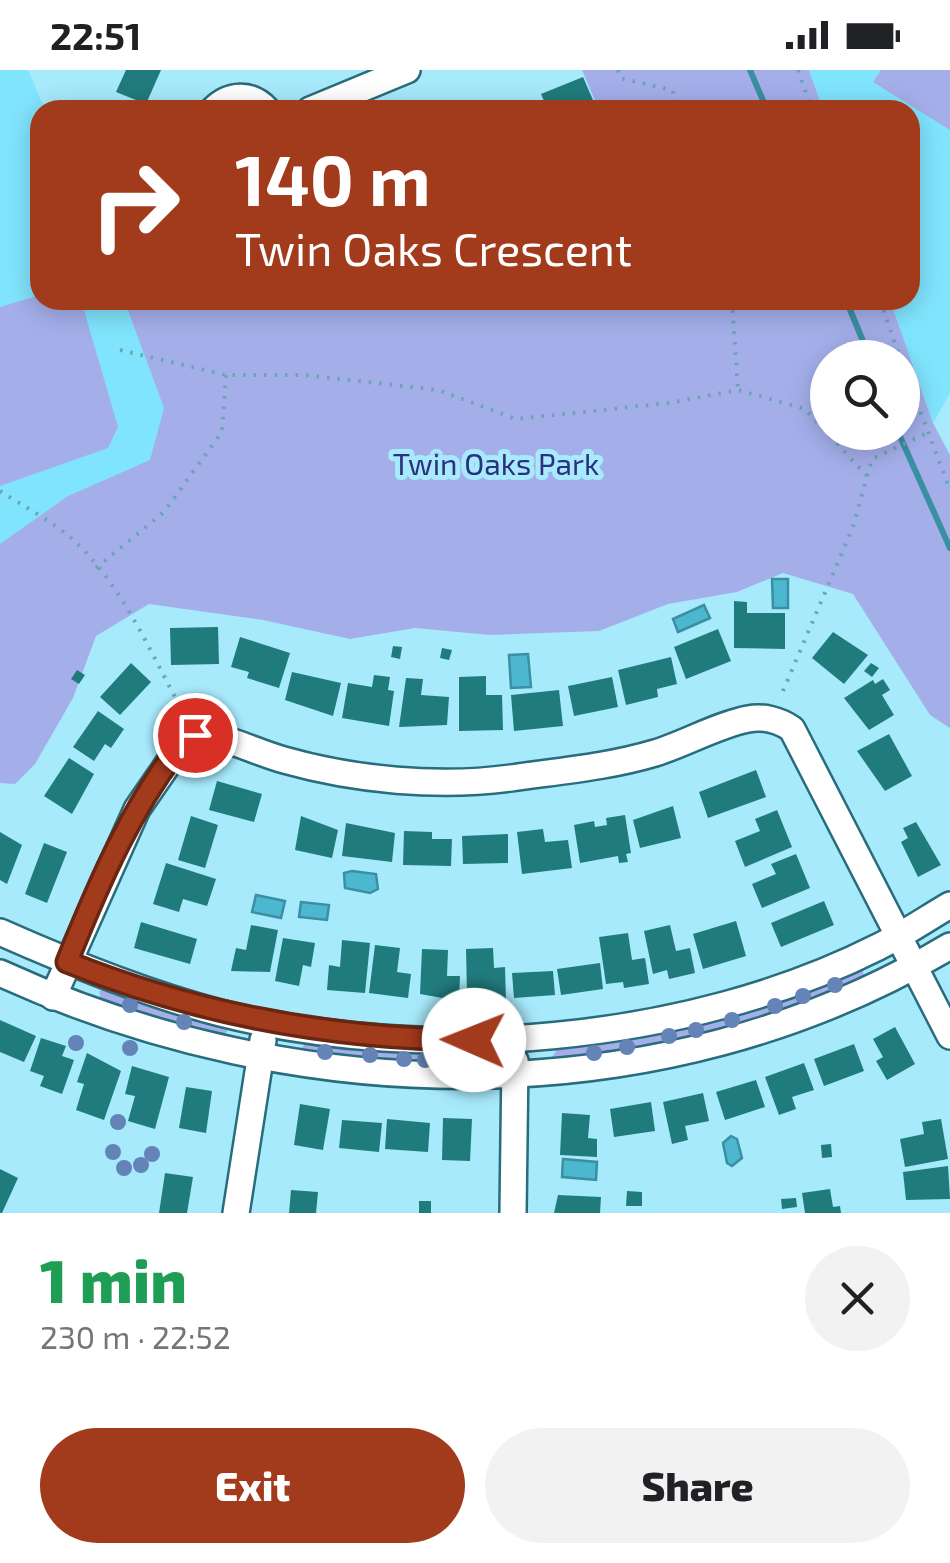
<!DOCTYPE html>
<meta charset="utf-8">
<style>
body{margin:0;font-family:"Exo 2",sans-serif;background:#f2f2f2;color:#202124;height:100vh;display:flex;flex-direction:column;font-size:38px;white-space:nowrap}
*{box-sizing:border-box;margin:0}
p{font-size:32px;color:#757577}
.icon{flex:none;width:55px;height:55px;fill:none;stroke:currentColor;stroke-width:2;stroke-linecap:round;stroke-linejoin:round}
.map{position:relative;height:1143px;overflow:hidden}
.drawer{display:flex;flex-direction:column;background:#fff;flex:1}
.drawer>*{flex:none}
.banner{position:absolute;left:30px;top:30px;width:890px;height:210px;border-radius:30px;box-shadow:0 5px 25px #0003;background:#a23a1c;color:#fff;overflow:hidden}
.tools{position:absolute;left:810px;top:270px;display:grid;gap:20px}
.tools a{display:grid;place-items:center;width:110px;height:110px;border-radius:50%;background:#fff;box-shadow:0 5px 25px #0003;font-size:50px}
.pin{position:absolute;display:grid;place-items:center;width:85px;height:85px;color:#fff;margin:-42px;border:5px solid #fff;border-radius:50%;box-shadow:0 2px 10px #0007}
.me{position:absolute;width:110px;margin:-55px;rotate:271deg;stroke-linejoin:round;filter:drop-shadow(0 0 8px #0008)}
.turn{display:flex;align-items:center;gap:35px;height:210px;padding:0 40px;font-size:45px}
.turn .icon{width:130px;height:130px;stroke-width:2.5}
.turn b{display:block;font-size:70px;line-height:85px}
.round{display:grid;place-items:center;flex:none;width:105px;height:105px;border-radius:52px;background:#f2f2f2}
.summary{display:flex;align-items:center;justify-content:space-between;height:170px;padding:0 40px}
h1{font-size:60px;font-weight:800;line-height:75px;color:#1e9e55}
.button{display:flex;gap:20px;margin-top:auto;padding:20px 40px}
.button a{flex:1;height:115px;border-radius:60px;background:#a23a1c;color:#fff;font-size:40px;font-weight:800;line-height:115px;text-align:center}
.button a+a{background:#f2f2f2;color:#202124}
.status{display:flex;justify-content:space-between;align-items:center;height:70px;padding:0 50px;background:#fff;direction:ltr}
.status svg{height:28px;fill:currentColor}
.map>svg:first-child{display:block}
</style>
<div class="status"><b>22:51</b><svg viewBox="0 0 49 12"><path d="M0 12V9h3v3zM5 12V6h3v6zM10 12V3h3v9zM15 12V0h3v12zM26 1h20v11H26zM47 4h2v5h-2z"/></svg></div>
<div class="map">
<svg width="950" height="1143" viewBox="0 0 950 1143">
<rect width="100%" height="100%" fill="#a7eafc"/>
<g fill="#81e4fd">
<path d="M0,0H28L45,40H40V230H124L169,350L163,382L0,481Z"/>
<path d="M809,0H950V323L933,353L890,230H910V40H823Z"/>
</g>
<g fill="#a4afea" fill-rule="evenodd">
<path d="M582,0H809L823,40H599Z"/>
<path d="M881,0H950V60L873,12Z"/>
<path d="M40,225V230H81L118,357L108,378L0,416V237Z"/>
<path d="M124,230H890L933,353L950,385V658L930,645L853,524L783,503L737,522L668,534L599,561L490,565L415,558L350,569L263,550L149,534L96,566L73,628L35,694L15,714L0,713V474L68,426L150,390L164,338ZM828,288H902V362H828Z"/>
<path d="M856,900H863L864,909C764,949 660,985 551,989L558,978Z"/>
<path d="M105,920L218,952L226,955L227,962L222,965L102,934L99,921Z"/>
<path d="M306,973L475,984L477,994L400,995L300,980Z"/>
</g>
<g fill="#4eb7d0" stroke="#3a8fa3" stroke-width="2.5">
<path d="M772,509H788V538H773Z"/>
<path d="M704,535L710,548L678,562L673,549Z"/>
<path d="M528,584L531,617L511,618L509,585Z"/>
<path d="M352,801L376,804L378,819L370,823L345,818L344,803Z"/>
<path d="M256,825L285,831L281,848L252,842Z"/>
<path d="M301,832L329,835L327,850L299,847Z"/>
<path d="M731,1066L737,1069L742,1088L732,1096L727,1093L723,1073Z"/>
<path d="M563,1089L597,1092L596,1110L562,1107Z"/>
</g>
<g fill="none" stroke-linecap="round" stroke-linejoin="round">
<g stroke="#3a8fa3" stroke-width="6">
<path d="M750,0L767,40"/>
<path d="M846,230L870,288"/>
<path d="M898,362L950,478"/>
</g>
</g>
<g fill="#207b7c">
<path d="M126,0H161L146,34L116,22Z"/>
<path d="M583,7L596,37L548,40L541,24Z"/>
<path d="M518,30L522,40H494Z"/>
<path d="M734,531L747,532V543H785V579L734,578Z"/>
<path d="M218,557L219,594L171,595L170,558Z"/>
<path d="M718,559L731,591L686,609L674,577Z"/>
<path d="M833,562L868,585L844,614L812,588Z"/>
<path d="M240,567L290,583L279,618L247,608L249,602L231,597Z"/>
<path d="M393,576L402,577L400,589L391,587Z"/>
<path d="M442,578L452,580L449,590L440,588Z"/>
<path d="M671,587L677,614L657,619L658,627L626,635L618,600Z"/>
<path d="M131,593L151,612L120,645L100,627Z"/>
<path d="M871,593L879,598L872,607L864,601Z"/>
<path d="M77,600L85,605L79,614L71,609Z"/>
<path d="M292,602L341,613L333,646L285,630Z"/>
<path d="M374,605L390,607L388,620L394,621L389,656L342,648L348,613L372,617Z"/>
<path d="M486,606V625H502L503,660L459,661V607Z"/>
<path d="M612,607L618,637L574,646L568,616Z"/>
<path d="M406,608L423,609L421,625L449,627L447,655L399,657Z"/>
<path d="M883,609L890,620L882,625L894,645L869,660L844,628L873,610L875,614Z"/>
<path d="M559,620L563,656L514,661L511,625Z"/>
<path d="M98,641L124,659L111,678L105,674L94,691L73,677Z"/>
<path d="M889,664L912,706L885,721L857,681Z"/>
<path d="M69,688L94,704L72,744L44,726Z"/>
<path d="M756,700L766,727L708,748L699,722Z"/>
<path d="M217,711L262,724L254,752L209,740Z"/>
<path d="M673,736L681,768L640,778L633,750Z"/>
<path d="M777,740L792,777L745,797L735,771L760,761L755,749Z"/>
<path d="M625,745L631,783L626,784L628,792L619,793L618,786L580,793L574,755L594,751L595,757L607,755L606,748Z"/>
<path d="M191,746L218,755L205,798L178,790Z"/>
<path d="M301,746L338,760L332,788L295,780Z"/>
<path d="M916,752L941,795L918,807L901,772L908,768L903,758Z"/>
<path d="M346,753L395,763L392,792L342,786Z"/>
<path d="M543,759L545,772L568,770L572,798L522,804L517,762Z"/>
<path d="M404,761L432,762V769H452L451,796L403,795Z"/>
<path d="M0,762L22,775L7,814L0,810Z"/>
<path d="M508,764V793L463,794L462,766Z"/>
<path d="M44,773L67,782L47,833L25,824Z"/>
<path d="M796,784L810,818L762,838L752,814L776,804L771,794Z"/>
<path d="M166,793L216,809L207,836L183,829L179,842L153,834Z"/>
<path d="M824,831L834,855L781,877L771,853Z"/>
<path d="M736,851L746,886L703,899L693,864Z"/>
<path d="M141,852L197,869L190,894L134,878Z"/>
<path d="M251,855L278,860L270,902L231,901L236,878L246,880Z"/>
<path d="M670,855L676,881L690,878L695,903L669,909L667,900L653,904L644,861Z"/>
<path d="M628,863L632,890L645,888L649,914L624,918L623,912L606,914L599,867Z"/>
<path d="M283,868L315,873L311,897L303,895L299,916L275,911Z"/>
<path d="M342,870L370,873L365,923L327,920L329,895L340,897Z"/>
<path d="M375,875L400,878L397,902L411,904L408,928L369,923Z"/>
<path d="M493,878L494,898L505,897L506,931L467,925L466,879Z"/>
<path d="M422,879L448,880L447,906H460L459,931L420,924Z"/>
<path d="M600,893L603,919L561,925L557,899Z"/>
<path d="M553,901L555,925L514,928L512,903Z"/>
<path d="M0,950L36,966L24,992L0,982Z"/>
<path d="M895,957L915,994L887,1010L876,991L883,987L873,969Z"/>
<path d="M41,968L66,976L62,986L74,990L62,1024L40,1016L44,1006L30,1001Z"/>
<path d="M854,974L864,1001L824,1016L814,989Z"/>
<path d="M87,983L121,1001L104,1050L76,1040L84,1014L77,1012Z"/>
<path d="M804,993L814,1020L792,1027L796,1039L779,1045L765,1007Z"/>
<path d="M132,996L169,1007L155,1059L128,1051L135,1026L125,1024Z"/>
<path d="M756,1010L765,1037L725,1050L716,1022Z"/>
<path d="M186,1017L212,1021L206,1063L179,1058Z"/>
<path d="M703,1023L709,1051L685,1056L688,1070L672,1074L663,1032Z"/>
<path d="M651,1032L655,1061L614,1067L610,1039Z"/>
<path d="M300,1034L330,1039L323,1080L294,1075Z"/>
<path d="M562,1043L590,1045L588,1068L597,1069V1087L560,1085Z"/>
<path d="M443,1048L472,1049L470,1091L442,1090Z"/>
<path d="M387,1049L430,1053L428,1082L385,1079Z"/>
<path d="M941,1049L948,1089L905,1097L900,1069L924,1064L922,1052Z"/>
<path d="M342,1050L382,1053L379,1082L339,1078Z"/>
<path d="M831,1074L832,1087L822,1088L821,1075Z"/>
<path d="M948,1096L950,1129L906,1130L903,1102Z"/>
<path d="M0,1099L18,1108L2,1143H0Z"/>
<path d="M165,1103L193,1107L187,1143H159Z"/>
<path d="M830,1119L833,1137L840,1136L841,1143H805L802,1123Z"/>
<path d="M291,1120L318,1122L316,1143H289Z"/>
<path d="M627,1121L642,1122V1136H626Z"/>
<path d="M558,1125L601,1127L600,1143H554Z"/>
<path d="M796,1128L797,1137L782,1139L781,1129Z"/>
<rect x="419" y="1131" width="12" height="12"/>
</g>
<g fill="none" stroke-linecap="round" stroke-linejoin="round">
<defs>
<g id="minor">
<path d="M213,40C229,24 251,22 267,40"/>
<path d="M310,40L407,0"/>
<path d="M0,862C72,894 144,923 220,943C426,995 688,973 878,877C903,865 926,849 950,835"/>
<path d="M0,903C299,1040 662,1048 950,876"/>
<path d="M53,927L137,739L188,665C223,663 251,681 284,690C355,710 438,718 511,708C560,701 608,697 655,683C685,674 717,655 748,649C763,646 779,650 792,659L950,966"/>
<path d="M236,1143L263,970"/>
<path d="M513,1143L515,991"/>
</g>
</defs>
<use href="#minor" stroke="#296c7c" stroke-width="30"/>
<g stroke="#6ba4b2" stroke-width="4" stroke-dasharray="2.5 8" stroke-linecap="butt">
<path d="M618,0L620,8L672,20L682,40"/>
<path d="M798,0L812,40"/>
<path d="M732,230L738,320"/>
<path d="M880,230L900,288"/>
<path d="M120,280L226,305H305L438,320L516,349L669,333L738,320L805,339L868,407"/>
<path d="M902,293L950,420"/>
<path d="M0,421C23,436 50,450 71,468C122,513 151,584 183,642"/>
<path d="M96,498L164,442L222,362L226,305"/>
<path d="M783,621L853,457L872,389L927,363"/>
</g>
<use href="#minor" stroke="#fff" stroke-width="25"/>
</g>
<g fill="#6483b7">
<circle cx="835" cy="915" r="8"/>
<circle cx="803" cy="926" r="8"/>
<circle cx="130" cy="935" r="8"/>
<circle cx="775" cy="936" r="8"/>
<circle cx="732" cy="950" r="8"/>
<circle cx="184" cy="952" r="8"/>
<circle cx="696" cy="960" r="8"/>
<circle cx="669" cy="966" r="8"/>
<circle cx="76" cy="973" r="8"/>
<circle cx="627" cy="977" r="8"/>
<circle cx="130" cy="978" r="8"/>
<circle cx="325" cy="982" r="8"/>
<circle cx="594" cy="983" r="8"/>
<circle cx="370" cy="985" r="8"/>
<circle cx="404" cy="989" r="8"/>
<circle cx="425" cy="990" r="8"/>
<circle cx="450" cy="990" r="8"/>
<circle cx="118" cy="1052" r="8"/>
<circle cx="113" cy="1082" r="8"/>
<circle cx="152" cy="1084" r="8"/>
<circle cx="141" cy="1095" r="8"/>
<circle cx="124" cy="1098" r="8"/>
</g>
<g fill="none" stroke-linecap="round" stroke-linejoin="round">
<defs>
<path id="route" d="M195,665L188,666C134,731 99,812 67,892C199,945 332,969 474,970"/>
</defs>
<use href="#route" stroke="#692612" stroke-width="25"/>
<use href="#route" stroke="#a23a1c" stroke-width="18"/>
</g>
<g text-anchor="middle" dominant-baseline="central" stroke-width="10" stroke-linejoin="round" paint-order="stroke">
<g font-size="30" fill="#2d2f7f" stroke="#a7eafc">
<text x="496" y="393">Twin Oaks Park</text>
</g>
</g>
</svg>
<div class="tools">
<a><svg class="icon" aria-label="search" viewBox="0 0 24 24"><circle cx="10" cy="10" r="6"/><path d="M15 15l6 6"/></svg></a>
</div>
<div class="pin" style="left:195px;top:665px;background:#d93025"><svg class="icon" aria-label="arrive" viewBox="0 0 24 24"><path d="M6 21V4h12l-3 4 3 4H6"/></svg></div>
<svg class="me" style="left:474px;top:970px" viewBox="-20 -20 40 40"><circle r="19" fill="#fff"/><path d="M0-13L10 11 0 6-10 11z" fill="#a23a1c"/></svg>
<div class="banner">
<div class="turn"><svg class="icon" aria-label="right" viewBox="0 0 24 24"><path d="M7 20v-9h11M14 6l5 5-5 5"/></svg><div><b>140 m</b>Twin Oaks Crescent</div></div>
</div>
</div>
<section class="drawer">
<div class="summary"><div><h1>1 min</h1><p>230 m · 22:52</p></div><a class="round"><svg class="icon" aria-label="close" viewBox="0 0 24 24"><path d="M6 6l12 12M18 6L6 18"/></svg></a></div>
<div class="button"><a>Exit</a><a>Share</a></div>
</section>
